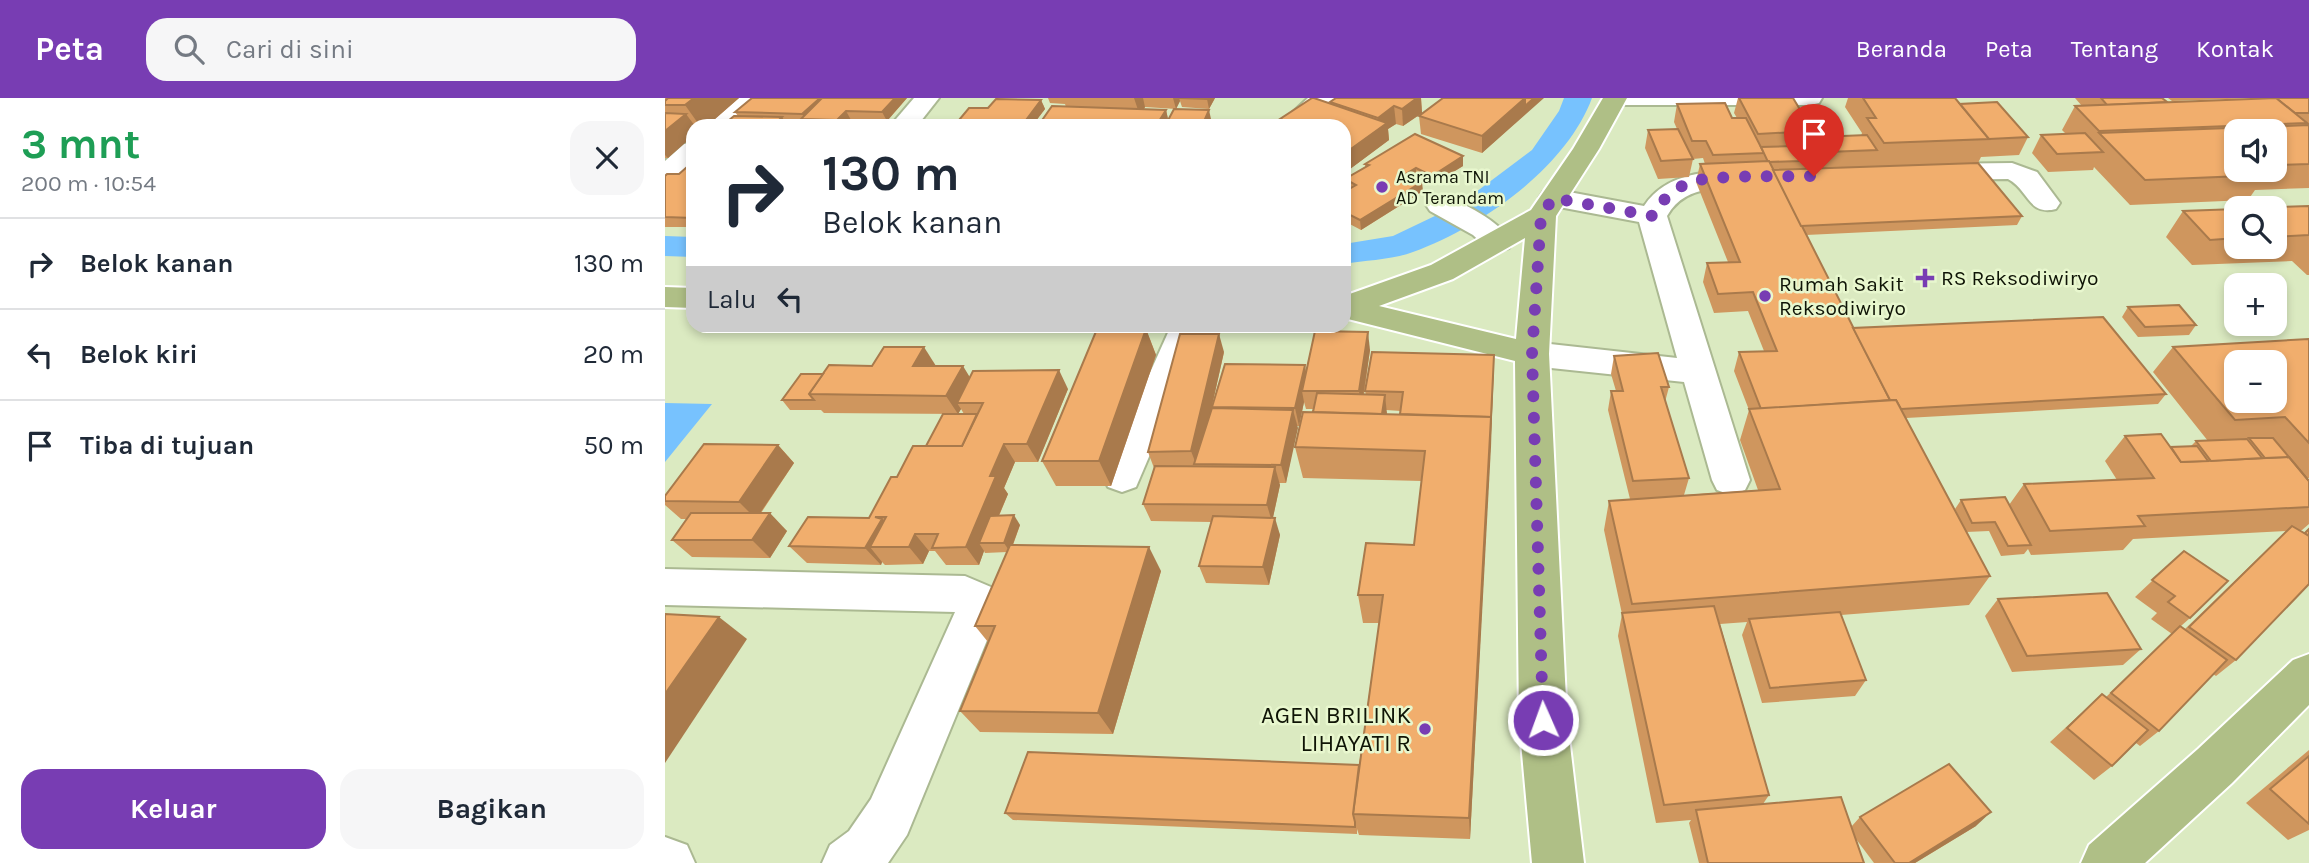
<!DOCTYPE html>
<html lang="id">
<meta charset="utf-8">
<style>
body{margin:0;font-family:Karla,sans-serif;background:#f6f6f7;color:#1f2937;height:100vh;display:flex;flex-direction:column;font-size:26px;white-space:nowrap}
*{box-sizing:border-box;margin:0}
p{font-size:23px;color:#747a83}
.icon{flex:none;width:38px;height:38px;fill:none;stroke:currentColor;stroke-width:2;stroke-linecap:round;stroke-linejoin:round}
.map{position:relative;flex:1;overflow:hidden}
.panel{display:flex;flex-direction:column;background:#fff;width:665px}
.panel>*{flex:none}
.banner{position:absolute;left:21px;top:21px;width:665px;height:214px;border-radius:21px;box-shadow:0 4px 10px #0003;background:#fff;color:#1f2937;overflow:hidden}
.controls{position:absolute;left:1559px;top:21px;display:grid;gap:14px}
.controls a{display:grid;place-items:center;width:63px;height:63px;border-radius:14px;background:#fff;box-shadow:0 4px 10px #0003;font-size:35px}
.pin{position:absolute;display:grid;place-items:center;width:60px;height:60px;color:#fff;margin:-72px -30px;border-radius:50% 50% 50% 0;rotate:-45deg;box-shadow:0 0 7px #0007}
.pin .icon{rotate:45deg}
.me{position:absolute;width:77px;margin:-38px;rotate:358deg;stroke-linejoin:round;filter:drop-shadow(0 0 5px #0008)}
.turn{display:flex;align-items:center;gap:24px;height:147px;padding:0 21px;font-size:32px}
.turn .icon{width:91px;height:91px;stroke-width:2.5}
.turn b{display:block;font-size:49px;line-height:60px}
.then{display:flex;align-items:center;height:66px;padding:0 21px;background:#0003;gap:14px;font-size:26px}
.round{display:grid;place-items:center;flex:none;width:74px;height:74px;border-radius:21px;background:#f6f6f7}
.head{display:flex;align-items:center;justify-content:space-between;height:119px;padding:0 21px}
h1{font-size:42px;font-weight:700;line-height:52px;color:#1e9e55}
.primary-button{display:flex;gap:14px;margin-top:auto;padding:14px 21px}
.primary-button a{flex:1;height:80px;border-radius:21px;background:#783db3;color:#fff;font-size:28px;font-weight:700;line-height:80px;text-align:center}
.primary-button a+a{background:#f6f6f7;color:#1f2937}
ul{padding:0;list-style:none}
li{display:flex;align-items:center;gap:21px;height:91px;padding:0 21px;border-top:2px solid #e0e1e3}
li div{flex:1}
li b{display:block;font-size:26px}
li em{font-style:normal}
header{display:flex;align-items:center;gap:42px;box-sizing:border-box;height:98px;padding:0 35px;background:#783db3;color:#fff}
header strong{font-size:33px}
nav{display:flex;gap:38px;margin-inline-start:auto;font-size:24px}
.search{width:490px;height:63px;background:#f6f6f7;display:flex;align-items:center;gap:18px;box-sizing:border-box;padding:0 24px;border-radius:21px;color:#747a83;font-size:26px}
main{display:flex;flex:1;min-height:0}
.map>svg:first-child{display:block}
</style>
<header>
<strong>Peta</strong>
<div class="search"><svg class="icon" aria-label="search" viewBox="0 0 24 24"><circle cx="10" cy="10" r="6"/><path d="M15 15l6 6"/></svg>Cari di sini</div>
<nav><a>Beranda</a><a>Peta</a><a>Tentang</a><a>Kontak</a></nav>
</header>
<main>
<section class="panel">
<div class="head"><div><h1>3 mnt</h1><p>200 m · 10:54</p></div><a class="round"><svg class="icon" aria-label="close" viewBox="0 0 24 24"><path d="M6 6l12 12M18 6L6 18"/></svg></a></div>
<ul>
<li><svg class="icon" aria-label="right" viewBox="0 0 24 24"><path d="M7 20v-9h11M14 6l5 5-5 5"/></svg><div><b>Belok kanan</b></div><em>130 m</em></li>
<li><svg class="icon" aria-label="left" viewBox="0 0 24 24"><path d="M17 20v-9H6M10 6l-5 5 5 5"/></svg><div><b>Belok kiri</b></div><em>20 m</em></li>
<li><svg class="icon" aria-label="arrive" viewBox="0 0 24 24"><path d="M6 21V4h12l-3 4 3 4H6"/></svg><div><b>Tiba di tujuan</b></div><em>50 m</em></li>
</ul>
<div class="primary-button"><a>Keluar</a><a>Bagikan</a></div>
</section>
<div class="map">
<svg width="1644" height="765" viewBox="0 0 1644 765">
<rect width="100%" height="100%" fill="#dbeac1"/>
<path fill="#77c2fe" d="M0,305L47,306L0,364Z"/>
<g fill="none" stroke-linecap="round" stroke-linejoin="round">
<g fill="#77c2fe" fill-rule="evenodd">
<path d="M899,0H927C901,70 816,129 748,154C727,162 701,162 679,166V146L728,138L795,106L867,52L894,13Z"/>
<path d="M0,138L28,139V159L0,158Z"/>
</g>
<defs>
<g id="minor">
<path d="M70,0H97L69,28H41Z"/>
<path d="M249,0H274L252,28H225Z"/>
<path d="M643,0H670L641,28H613Z"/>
<path d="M949,0H1157L1154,5L1145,7H961L952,5Z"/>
<path d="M28,44V67L10,84L0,86V63L19,46Z"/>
<path d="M1347,65L1372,74L1395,105L1391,111C1363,118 1364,92 1343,81L1266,82L1256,80L1252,74L1256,68L1266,66Z"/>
<path d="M1084,72L1094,74L1098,80L1094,86C1060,94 1023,82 1002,118L1085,382L1080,392L1066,397L1052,392L1047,382L1019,284L867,268L855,264L850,256L855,248L867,244L1012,260L974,124L878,106L874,100L878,94L888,91L979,108C1002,73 1046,73 1084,72Z"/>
<path d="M775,98C800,104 833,123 848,144L844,150L833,153L822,150L808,137L765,113L761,107L765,101Z"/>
<path d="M506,228H540L471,389L457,394L443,389L438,379Z"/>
<path d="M0,471L300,478L326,489L332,502L334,513L242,737L223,765H157L165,747L184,733L206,701L290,514L0,507Z"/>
<path d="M0,739L22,747L30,765H0Z"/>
</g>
<g id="major">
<path d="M938,0H962L934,51L891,118L884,256L902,622L919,765H867L854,622L850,263L679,220V198L766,167L866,112L908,51ZM860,140L851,241L714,208L788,181Z"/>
<path d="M0,189L28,190V210L0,209Z"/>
<path d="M1644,556V607L1567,685L1480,765H1416L1424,747L1533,651L1628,562Z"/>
</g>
</defs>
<use href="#minor" stroke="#abb992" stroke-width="4"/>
<use href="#major" stroke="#fff" stroke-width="4"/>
<use href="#minor" fill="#fff" fill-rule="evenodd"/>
<use href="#major" fill="#afbf86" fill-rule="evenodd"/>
</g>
<g fill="#cf965e" fill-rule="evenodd">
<path d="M0,0H74L42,28H28L3,60H0Z"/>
<path d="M242,0L222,23H185L213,28H141L139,25H121L123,28H57L73,18L70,14Z"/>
<path d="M383,0H550L544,11L517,9L515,3L511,11L480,9L479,11L501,12L503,21L401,9L400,6L385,5Z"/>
<path d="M669,0H756L757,15L738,28L731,26L723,31L724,42L685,71L679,69V28H616L615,21L666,6L665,4L669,1Z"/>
<path d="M1073,0H1128L1148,33L1146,39L1196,38L1197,35L1180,9L1183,0H1290L1295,6L1363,39L1354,57L1316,59L1313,65L1357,118L1352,127L1141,137L1188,230L1501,296L1493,306L1241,320L1325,478L1304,507L1176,517L1201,582L1190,598L1097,605L1077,537L1082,524L1055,526L1104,697L1098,706L1186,729L1195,719L1311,728L1250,765H1209L1191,741L1199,765H1034L1024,725L1026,722L991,725L953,538L957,516L939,432L944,403L965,401L943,312L946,293H951L946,276L949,258L1004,289L1000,304L1024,380L1019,397L1093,392L1075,342L1084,312L1069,273L1074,254L1099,253L1083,213L1049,215L1038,184L1042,165L1063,164L1031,84L1035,66H1040L1038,60L1028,61L1024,79L993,81L980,50L983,32L1012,31L1009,24L1012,6L1067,20H1072L1069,15Z"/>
<path d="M1410,0H1497L1502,4L1588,1L1589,0L1507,3L1503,0H1644V90L1590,92L1583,102L1465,107L1429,69L1428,72L1383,74L1367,55L1376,37L1401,36L1397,32L1410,8H1417ZM1610,33V72H1572Z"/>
<path d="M376,2L380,11L367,28H289Z"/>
<path d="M859,17L817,55L756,36L754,18Z"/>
<path d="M700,66L798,68L767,87L750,80L758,93L696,132L679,123V94L683,91H682L680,81L700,69Z"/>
<path d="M28,69V129H0V78L14,76Z"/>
<path d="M1644,108V177H1642L1627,163L1527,167L1501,139L1518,113L1572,111V149H1610V110Z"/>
<path d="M1463,209L1531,227L1524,237L1473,239L1457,219Z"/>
<path d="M481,231L491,257L446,388H391L377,363Z"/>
<path d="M1644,241V380H1642L1644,382V426L1637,432H1635L1639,435L1644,430V486L1571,562L1551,578L1548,576L1494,633L1475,648L1471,645L1447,668L1429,682L1385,644L1437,596L1441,599L1507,536L1486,521L1492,515L1470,499L1519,453L1525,520L1516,528L1520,531L1621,433L1468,441L1458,452L1366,457L1363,451L1359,456L1336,458L1324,433L1301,434L1290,411L1296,402L1344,407L1359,386L1452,382L1440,363L1460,338L1506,349L1526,348L1531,343H1543L1488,274L1508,249Z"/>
<path d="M705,252L699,297H701L700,293L829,276L805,741L694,737L692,731V736L348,722L340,715L694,667L714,525H698L693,497L749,447L757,383L638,380L630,349L648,311H641L639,304L634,328H632L621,385H614L615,387L608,419L615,437L604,487L541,485L534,468L546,424L486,423L478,406L489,370L483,354L559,254L546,312L548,310L547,309L641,274ZM721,312L736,313L735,316H722Z"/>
<path d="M271,268L305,279L403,291L373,364H350L339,390L343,396L334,418L355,427L348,447L496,473L448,636L315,634L295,613L323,544L310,528L342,454L320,455L319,453L314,467H281L270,453H264L258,466L220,467L217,464L216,467L142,465L124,448L204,420L232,379L261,348L299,316L296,311L293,316L159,315L156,312H125L117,302L158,276Z"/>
<path d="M113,347L129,365L96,415L122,433L105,460L27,459L7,442L22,421H16L0,407V403Z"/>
<path d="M1333,501L1476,551L1458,567L1347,574L1320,518Z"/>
<path d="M1644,652V732L1623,742L1581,705Z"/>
</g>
<g fill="#a97a4c">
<path d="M29,0H74L42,28H35L20,7Z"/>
<path d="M155,0H170L140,21L137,16Z"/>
<path d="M230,0H242L222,23L217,14Z"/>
<path d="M469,0H478L480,9L475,18Z"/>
<path d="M508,0H517H514L515,3L511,11Z"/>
<path d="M543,0H550L544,11L542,1Z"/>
<path d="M752,0H756L757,15L738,28L737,11Z"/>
<path d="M860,0H879L817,55V38Z"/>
<path d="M376,2L380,11L367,28H359L358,26Z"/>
<path d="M729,8L731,26L723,31L724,42L685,71L683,53L714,31L713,20Z"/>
<path d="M501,12L503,21L500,28H491Z"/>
<path d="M544,12L546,21L543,28H537Z"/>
<path d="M181,13L186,22L180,28H176L172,22Z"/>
<path d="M21,16L30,28H28V38L3,60L0,57V33Z"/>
<path d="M117,19L123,28H108Z"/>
<path d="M798,58V68L767,87V78Z"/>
<path d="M751,70V80L742,86L741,76Z"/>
<path d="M757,84L758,93L696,132L695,122Z"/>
<path d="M481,231L491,257L446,388L434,363Z"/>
<path d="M703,234L705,252L696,312L694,293Z"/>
<path d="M554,236L559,254L534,366H531L526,353Z"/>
<path d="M259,249L271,268H248Z"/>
<path d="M829,257L826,349L805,741L804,720Z"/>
<path d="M640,267L643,286L637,293L639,304L634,328L630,310Z"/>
<path d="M298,268L309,286L292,305L296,311L293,316L281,298Z"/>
<path d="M394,272L403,291L373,364L362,346Z"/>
<path d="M720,297L722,316L716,325Z"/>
<path d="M628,312L633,330L621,385L616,367Z"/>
<path d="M339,346L350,364L339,390L343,396L322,445H314L319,453L314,467L301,449L325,378Z"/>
<path d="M113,347L129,365L91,421L74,404Z"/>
<path d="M610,369L615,387L607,424L602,407Z"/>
<path d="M105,415L122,433L105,460L87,442Z"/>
<path d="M349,417L355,427L345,454L339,445Z"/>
<path d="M610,420L615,437L604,487L598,469Z"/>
<path d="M217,421L231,438L205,449L217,464L216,467L200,450Z"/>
<path d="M250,436L264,453L258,466L244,449Z"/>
<path d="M484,449L496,473L448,636L433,615Z"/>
<path d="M54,519L82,541L0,665V596Z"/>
<path d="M1326,714L1311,728L1250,765H1244Z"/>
</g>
<g fill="#f1ae6d" stroke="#a97a4c" stroke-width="2" fill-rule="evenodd">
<path d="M3,0H29L20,7H0V3Z"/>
<path d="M87,0H155L137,16L70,14Z"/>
<path d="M157,0H230L217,14L181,13L172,22L136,21Z"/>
<path d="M514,0H543L542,1Z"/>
<path d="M647,0H649L722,25L683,53L679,52V28H635L615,21Z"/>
<path d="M671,0H752L737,11L729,8L713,20L665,4Z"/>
<path d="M778,0H860L817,38L754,18Z"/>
<path d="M858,0H869L860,8V0Z"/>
<path d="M1074,0H1128L1148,33L1093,36Z"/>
<path d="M1198,0H1290L1324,41L1219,45L1202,20H1211Z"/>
<path d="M1436,0H1497L1502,4L1442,7Z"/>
<path d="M1603,0H1644V15H1630L1611,0Z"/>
<path d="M1611,0L1642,25L1434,33L1410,8Z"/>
<path d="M331,1L376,2L358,26L322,25L320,28H289L304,10H323Z"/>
<path d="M1332,4L1363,39L1324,41L1295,6Z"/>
<path d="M1060,5L1067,20H1081L1099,55L1048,57L1041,43H1027L1012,6Z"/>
<path d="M387,8L501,12L491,28H373Z"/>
<path d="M509,11L544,12L537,28H500Z"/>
<path d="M0,15L21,16L0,33Z"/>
<path d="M69,18L117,19L108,28H57Z"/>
<path d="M160,23L211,24L207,28H154Z"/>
<path d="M1644,27V66L1610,67V33H1572V72H1595L1601,77L1480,82L1434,35Z"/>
<path d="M1013,31L1028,61L996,63L983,32Z"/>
<path d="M1420,35L1438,54L1392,56L1376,37Z"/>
<path d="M750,36L798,58L767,78L751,70L741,76L757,84L695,122L679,114V94L691,87L680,81L704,67L700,66Z"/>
<path d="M1202,37L1212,52L1137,55L1129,40Z"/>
<path d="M1127,48L1135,63L1103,64L1096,49Z"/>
<path d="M1104,63L1225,302L1096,311L1074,254L1112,253L1088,194L1053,196L1042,165L1075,164L1035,66Z"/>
<path d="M1313,65L1357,118L1136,128L1108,72Z"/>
<path d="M22,69H28V120L0,119V78L2,76H14Z"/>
<path d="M1644,108V137L1610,139V110H1588Z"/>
<path d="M1572,111V140L1545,142L1518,113Z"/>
<path d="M1514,207L1531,227L1480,229L1463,209Z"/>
<path d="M1438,219L1501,296L1236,311L1231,302H1225L1188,230Z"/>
<path d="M432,231H481L434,363H377Z"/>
<path d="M650,233L703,234L694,293H637Z"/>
<path d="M515,236H554L526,353L483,354Z"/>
<path d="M1644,241V345L1620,319L1570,322L1508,249ZM1572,264H1610V303H1572Z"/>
<path d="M219,249H259L248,268H298L281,298L144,296L164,267L207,268Z"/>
<path d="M707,254L829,257L826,319L735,316L738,294L700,293Z"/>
<path d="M993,255L1004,289H996L1024,380L968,383L946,293H958L949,258Z"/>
<path d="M560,266L640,267L630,310L547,309Z"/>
<path d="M394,272L362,346H339L325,378H331L301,449L267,450L273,436H250L244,449H205L221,419H210L217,421L200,450L124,448L143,419L204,420L226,379H232L248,348H297L318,305H292L308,273Z"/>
<path d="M136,276H158L144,296L149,302H117Z"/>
<path d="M652,295L720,297L717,316L648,314Z"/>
<path d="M1231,302L1325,478L967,506L944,403L1115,391L1084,311Z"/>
<path d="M547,310L628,312L616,367L529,366Z"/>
<path d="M638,314L826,319L804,720L688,716L718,497H693L701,445L749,447L760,353L630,349Z"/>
<path d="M278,316H312L297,348H261Z"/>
<path d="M1496,336L1516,364L1624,359L1644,383V409L1473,418L1480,428L1385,433L1359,386L1489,380L1460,338Z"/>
<path d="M1584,340H1608L1644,383L1624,359L1600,360Z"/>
<path d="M1582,341L1597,360L1546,363L1531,343Z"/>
<path d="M39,346L113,347L74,404L0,403V398Z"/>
<path d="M1532,348L1543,363L1516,364L1506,349Z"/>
<path d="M490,368L610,369L602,407L478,406Z"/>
<path d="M1340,399L1366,447L1343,448L1330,424L1307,425L1296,402Z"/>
<path d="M26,415H105L87,442H7Z"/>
<path d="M349,417L339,445H314L325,418Z"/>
<path d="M548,418L610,420L598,469L534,468Z"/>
<path d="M1627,428L1644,438V486L1571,562L1524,529Z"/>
<path d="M1644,431V438L1640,435Z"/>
<path d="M345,447L484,449L433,615L295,613L330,528H310Z"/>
<path d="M1519,453L1563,483L1525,520L1503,504L1510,498L1487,482Z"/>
<path d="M1442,495L1476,551L1362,558L1333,501Z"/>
<path d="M1049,508L1104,697L999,707L957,515Z"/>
<path d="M1175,514L1201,582L1105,590L1084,521Z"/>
<path d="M0,516L54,519L0,596Z"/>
<path d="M1515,528L1562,562L1494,633L1446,595Z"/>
<path d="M1437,596L1483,632L1447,668L1402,630Z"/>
<path d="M363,654L694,667L688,716L690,724V729L340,715Z"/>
<path d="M1644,658V726L1605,691Z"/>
<path d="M1284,666L1326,714L1244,765H1230L1195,719Z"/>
<path d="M1176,699L1199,765H1043L1031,712Z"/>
</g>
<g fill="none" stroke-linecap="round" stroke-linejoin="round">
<path stroke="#783db3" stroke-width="12" stroke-dasharray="0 21.6" d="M878,622L867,256L876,118L888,100L988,118C994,104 1008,92 1023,85C1044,76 1122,79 1149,78"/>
</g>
<g fill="#783db3" stroke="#e8f7ce" stroke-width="2.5">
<circle cx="717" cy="89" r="7"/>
<path d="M1256.5 169.5h7v7h7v7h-7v7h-7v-7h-7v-7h7z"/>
<circle cx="1100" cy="198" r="7"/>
<circle cx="760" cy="631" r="7"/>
</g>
<g text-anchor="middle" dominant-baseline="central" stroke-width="5" stroke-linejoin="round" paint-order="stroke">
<g font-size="18" fill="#0f1406" stroke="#e8f7ce" text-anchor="start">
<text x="731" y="79">Asrama TNI<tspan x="731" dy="21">AD Terandam</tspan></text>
</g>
<g font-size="21" fill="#0f1406" stroke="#e8f7ce" text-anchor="start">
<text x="1276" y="180">RS Reksodiwiryo</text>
<text x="1114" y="186">Rumah Sakit<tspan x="1114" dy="24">Reksodiwiryo</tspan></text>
</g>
<g font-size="24" fill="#0f1406" stroke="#e8f7ce" text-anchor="end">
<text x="746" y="617">AGEN BRILINK<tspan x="746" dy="28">LIHAYATI R</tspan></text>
</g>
</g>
</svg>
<div class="controls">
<a><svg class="icon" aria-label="sound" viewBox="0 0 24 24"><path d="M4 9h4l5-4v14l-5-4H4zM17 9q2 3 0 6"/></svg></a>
<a><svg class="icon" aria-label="search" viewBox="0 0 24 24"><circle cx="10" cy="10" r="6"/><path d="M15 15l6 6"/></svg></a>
<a>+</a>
<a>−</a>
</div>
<div class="pin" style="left:1149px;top:78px;background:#d93025"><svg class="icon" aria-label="arrive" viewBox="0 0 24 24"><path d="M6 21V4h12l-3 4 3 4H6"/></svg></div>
<svg class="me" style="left:878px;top:622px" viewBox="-20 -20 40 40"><circle r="17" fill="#783db3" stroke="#fff" stroke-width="3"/><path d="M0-11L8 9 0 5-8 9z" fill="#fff"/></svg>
<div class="banner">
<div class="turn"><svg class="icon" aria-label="right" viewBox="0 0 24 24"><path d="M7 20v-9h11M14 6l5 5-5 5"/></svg><div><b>130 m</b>Belok kanan</div></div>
<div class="then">Lalu<svg class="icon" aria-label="left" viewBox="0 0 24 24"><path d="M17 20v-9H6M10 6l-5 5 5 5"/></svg></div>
</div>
</div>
</main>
